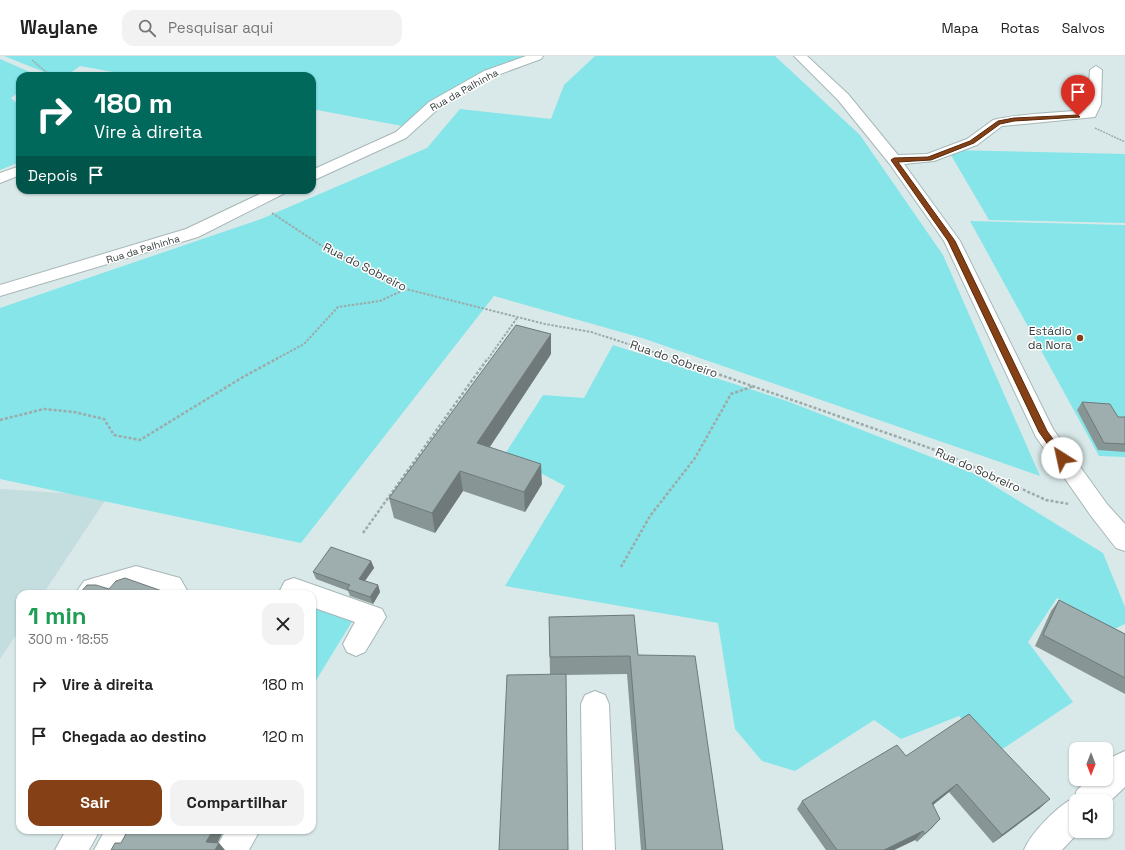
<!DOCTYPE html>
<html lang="pt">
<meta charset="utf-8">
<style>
body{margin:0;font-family:"Space Grotesk",sans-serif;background:#f2f2f2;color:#222;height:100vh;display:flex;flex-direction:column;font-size:15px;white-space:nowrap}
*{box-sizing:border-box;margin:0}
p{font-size:13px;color:#767676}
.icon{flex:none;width:22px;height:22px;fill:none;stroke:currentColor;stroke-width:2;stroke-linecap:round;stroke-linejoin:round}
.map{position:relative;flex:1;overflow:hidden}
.sheet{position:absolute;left:16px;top:534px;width:300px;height:244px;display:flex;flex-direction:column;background:#fff;border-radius:12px;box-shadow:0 1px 3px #0004}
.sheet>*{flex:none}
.guide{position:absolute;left:16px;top:16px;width:300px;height:122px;border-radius:12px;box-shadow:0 1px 3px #0004;background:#00695c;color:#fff;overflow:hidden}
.needle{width:26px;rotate:180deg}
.buttons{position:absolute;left:1069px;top:686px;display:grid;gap:8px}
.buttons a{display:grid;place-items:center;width:44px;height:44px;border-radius:8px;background:#fff;box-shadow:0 1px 3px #0004;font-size:20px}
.pin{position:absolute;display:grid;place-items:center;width:34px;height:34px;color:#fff;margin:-41px -17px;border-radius:50% 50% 50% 0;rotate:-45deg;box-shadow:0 0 4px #0007}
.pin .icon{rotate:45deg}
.me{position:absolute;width:44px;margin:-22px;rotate:325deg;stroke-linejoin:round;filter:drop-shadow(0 0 3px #0008)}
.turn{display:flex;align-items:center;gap:14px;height:84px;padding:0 12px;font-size:18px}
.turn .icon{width:52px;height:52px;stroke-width:2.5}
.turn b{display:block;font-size:28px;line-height:34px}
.then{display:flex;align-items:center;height:38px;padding:0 12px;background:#0003;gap:8px;font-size:15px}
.round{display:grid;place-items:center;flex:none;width:42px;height:42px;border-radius:12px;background:#f2f2f2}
.head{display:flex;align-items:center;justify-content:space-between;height:68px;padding:0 12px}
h1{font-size:24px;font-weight:700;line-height:30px;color:#1e9e55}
.action{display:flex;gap:8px;margin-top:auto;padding:8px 12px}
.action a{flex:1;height:46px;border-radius:12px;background:#854016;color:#fff;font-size:16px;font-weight:700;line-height:46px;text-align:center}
.action a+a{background:#f2f2f2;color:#222}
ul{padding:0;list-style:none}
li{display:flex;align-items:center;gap:12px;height:52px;padding:0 12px}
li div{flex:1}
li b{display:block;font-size:15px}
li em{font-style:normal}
header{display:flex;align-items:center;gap:24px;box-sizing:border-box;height:56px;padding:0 20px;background:#fff;border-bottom:1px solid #e0e0e0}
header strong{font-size:19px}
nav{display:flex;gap:22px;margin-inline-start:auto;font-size:14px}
.search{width:280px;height:36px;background:#f2f2f2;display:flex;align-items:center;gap:10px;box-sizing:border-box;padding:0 14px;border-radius:12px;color:#767676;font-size:15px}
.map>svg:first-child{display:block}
</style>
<header>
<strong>Waylane</strong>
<div class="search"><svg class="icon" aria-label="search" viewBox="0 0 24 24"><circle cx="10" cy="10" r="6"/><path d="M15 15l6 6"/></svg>Pesquisar aqui</div>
<nav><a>Mapa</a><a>Rotas</a><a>Salvos</a></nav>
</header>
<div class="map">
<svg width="1125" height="794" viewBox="0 0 1125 794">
<rect width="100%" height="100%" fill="#d9e9e9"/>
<path fill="#c4ddde" d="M0,433L108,440L43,538H20V573L0,603Z"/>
<g fill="#85e5e9">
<path d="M4,0H525L494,11L433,43L402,70L312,53V20H135L80,10L66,20H54Z"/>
<path d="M595,0H775L860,79L943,199L1040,420L642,282L494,240L301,487L0,423V252L261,163L427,92L460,53L551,63L564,29Z"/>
<path d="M0,3L39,20H20V35L11,42L20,50V106L0,114Z"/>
<path d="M948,94L1125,98V167L989,164Z"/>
<path d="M970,165L1125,169V401L1099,400Z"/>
<path d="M613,289L787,345L975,418L1103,497L1125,551V568L1112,574L1057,542L1028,586L1073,646L995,698L959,660L901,683L874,664L795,715L762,705L735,673L718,567L505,530L565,430L505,398L543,339L584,342Z"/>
<path d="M312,551L353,564L315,626L312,625Z"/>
</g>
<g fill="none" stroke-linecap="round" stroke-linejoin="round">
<defs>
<g id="minor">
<path d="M526,0H543L541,3L492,21L439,52L406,82L312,125V114L396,76L429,46L484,15Z"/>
<path d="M794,0H807L848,38L898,99L927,98L967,83L993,64C1023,57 1055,57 1085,54L1088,42L1090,14L1096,10L1102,14L1101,48L1095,61L1002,70L977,89L934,105L904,108L960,185L1053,373L1107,448L1125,468V495L1116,492L1091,460L1036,381L944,185L889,107L838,44Z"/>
<path d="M20,110V119L0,127V117Z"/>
<path d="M268,134H288L285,137L198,181L0,240V229L186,173Z"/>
<path d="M136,510L180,522L189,538H162L136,530L112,538H75L84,525Z"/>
<path d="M294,522L382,553L386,561L365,596L356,600L347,596L343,588L355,566L312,551V538H278L285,525Z"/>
<path d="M595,635L605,639L609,648L615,794H583L581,648L585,639Z"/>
<path d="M1125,695V731L1106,749V745H1076V775H1080L1062,794H1024C1031,777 1057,750 1074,742L1077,734L1089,723H1106V707L1114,700Z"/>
<path d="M66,774H100L89,794H55Z"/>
<path d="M105,774H140L129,794H94Z"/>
<path d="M226,774H260L249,794H215Z"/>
</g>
</defs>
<use href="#minor" stroke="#a7b6b6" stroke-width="2"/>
<g stroke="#9daaaa" stroke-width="1.5" stroke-dasharray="2 1" stroke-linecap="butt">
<path d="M32,4L51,20"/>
<path d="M1095,72L1125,86"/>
</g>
<g stroke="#9daaaa" stroke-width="2" stroke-dasharray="2.5 1.5" stroke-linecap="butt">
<path d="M272,157L322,190L406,233L545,268L591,276L675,303"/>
<path d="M276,303L304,288L338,251L380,245L406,233"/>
<path d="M488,303L517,262"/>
</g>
<g stroke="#9daaaa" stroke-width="2.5" stroke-dasharray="3 2" stroke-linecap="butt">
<path d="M672,302L941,396L1046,444L1069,448"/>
<path d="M0,364L44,353L74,356L104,363L114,379L140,384L243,321L278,302"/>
<path d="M363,477L488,302"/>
<path d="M621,511L650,460L695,402L731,338L754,330"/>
</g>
<use href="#minor" fill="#fff" fill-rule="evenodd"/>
</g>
<g fill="#889595">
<path d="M551,298L490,391L542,428L525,456L463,435L435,477L394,462L389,442Z"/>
<path d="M1082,346L1118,361H1125V396L1098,394L1077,354Z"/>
<path d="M371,505L374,512L365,525L378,529L380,536L373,548L350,540L348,535L316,523L313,516Z"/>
<path d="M1059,544L1125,578V638L1035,590L1051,555Z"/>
<path d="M549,561L638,599L723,794H641L627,618L566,619L550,618Z"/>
<path d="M906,700L1040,752L993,787L949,736L933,749L940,763L917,786L915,784L894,794H826L797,753L802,745Z"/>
</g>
<g fill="#6f7979">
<path d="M551,278V298L479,407L477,387Z"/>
<path d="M541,408L542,428L525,456L524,436Z"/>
<path d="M460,415L463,435L435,477L432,457Z"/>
<path d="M371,505L374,512L361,530L359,523Z"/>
<path d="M378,529L380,536L373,548L370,541Z"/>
<path d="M162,535L164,538H160Z"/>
<path d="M957,728L949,736L924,756L932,747Z"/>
<path d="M1050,743L1040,752L993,787L1002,779Z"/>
<path d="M940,763L932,772L917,786Z"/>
<path d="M213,774H224L214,794L206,786Z"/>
<path d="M923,775L915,784L894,794H884Z"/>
<path d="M219,787L225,794H215Z"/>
</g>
<g fill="#9eadad" stroke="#6f7979">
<path d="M516,269L551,278L477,387L541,408L524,436L460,415L432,457L389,442Z"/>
<path d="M1082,346L1110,348L1118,361H1125V388L1104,387Z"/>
<path d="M331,491L371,505L359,523L378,529L370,541L347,533L350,529L313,516Z"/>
<path d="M125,522L162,535L160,538H79L87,529H96L109,533L116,525Z"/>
<path d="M1059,544L1125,578V622L1043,579Z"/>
<path d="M634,559L638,599L695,600L723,794H646L630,600L550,601L549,561Z"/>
<path d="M566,618L568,794H499L507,619Z"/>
<path d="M969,658L1050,743L1002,779L957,728L932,747L940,763L925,778L923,775L884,794H837L802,745L897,689L906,700Z"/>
<path d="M128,774H213L206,786L219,787L215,794H111L115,787H121Z"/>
</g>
<path fill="#854016" stroke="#562a0e" d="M1078,59L1080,61L1014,65L1000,68L974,87L931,104L898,106L955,185L1047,375L1067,402L1062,405L1059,404L1039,376L948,185L891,104L894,102L928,101L970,85L998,65L1014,62Z"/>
<circle fill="#854016" stroke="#fff" stroke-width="1.5" cx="1080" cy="282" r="4"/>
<g text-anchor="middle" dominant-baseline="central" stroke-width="3" stroke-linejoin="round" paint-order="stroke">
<g font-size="10" fill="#373e3e" stroke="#fff">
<text transform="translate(464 34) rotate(-29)">Rua da Palhinha</text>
<text transform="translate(143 193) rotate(-17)">Rua da Palhinha</text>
</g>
<g font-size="12" fill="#373e3e" stroke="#fff">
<text transform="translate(365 211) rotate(27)">Rua do Sobreiro</text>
<text transform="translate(674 303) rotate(19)">Rua do Sobreiro</text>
<text transform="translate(978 414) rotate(24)">Rua do Sobreiro</text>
</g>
<g font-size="12" fill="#373e3e" stroke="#fff" text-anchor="end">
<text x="1072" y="275">Estádio<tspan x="1072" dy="14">da Nora</tspan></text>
</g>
</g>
</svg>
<div class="buttons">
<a><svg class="needle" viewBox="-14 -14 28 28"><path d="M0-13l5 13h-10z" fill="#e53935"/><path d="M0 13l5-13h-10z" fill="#767676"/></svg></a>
<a><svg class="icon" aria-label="sound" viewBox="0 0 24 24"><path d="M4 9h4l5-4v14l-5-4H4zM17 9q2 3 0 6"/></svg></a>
</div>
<div class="pin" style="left:1078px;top:60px;background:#d93025"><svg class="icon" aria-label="arrive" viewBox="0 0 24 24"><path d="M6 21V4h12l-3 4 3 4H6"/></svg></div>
<svg class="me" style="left:1062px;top:402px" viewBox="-20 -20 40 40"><circle r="19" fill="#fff"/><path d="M0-13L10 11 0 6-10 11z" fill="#854016"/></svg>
<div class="guide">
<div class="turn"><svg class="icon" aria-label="right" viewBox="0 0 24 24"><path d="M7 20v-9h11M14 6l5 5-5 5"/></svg><div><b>180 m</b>Vire à direita</div></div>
<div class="then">Depois<svg class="icon" aria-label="arrive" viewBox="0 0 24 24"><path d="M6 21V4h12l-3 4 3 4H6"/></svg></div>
</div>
<section class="sheet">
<div class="head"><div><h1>1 min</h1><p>300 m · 18:55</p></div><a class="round"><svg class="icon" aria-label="close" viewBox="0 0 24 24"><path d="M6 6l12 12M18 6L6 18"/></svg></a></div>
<ul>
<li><svg class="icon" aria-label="right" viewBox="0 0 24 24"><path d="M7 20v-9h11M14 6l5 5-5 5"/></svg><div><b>Vire à direita</b></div><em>180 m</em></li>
<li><svg class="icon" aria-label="arrive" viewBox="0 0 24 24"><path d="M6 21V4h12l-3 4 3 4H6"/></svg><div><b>Chegada ao destino</b></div><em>120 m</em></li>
</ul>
<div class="action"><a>Sair</a><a>Compartilhar</a></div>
</section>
</div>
